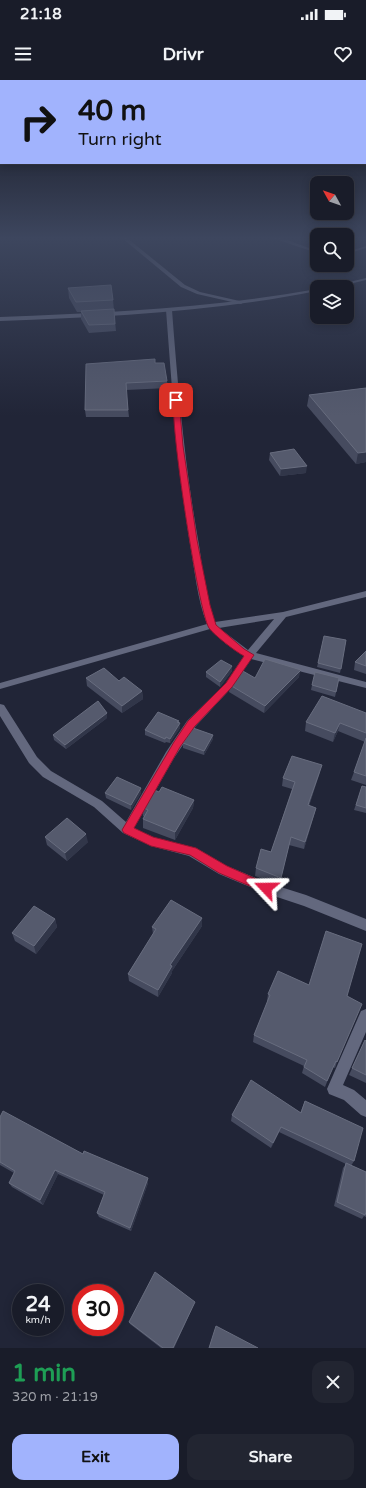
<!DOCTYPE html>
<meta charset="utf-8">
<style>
body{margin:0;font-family:"Varela Round",sans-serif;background:#222531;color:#f1f3f6;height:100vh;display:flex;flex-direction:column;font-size:15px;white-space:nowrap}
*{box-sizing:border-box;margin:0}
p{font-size:13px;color:#9fa1a8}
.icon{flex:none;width:22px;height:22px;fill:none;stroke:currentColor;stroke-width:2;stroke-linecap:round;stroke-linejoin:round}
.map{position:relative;height:1268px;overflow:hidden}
.drawer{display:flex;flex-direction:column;background:#191c29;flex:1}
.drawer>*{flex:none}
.top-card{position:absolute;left:0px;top:0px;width:366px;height:84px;box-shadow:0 2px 10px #0003,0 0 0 1px #373a46;background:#a1b3fd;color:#111;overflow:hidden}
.needle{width:26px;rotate:310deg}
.buttons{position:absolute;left:310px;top:96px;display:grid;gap:8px}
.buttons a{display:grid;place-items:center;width:44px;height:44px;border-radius:8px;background:#191c29;box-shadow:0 2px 10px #0003,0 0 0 1px #373a46;font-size:20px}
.speed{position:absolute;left:12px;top:1204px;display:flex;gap:8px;font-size:20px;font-weight:700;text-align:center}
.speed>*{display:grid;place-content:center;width:52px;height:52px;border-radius:50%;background:#191c29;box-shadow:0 2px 10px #0003,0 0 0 1px #373a46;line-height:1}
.speed small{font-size:10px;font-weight:400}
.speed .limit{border:6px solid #d22;background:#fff;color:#111}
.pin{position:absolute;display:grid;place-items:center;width:34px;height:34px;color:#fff;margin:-17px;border-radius:8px;box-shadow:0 2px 6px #0006}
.me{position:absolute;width:44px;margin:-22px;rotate:293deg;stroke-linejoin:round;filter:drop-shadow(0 0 3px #0008)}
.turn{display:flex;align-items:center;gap:14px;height:84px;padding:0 12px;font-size:18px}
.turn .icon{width:52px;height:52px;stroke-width:2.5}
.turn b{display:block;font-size:28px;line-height:34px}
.round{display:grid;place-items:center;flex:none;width:42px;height:42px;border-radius:12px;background:#222531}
.head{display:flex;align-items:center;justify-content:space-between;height:68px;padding:0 12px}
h1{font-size:24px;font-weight:700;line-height:30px;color:#1e9e55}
.primary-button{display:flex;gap:8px;margin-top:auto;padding:8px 12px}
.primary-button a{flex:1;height:46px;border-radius:12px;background:#a1b3fd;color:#111;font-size:16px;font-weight:700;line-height:46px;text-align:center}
.primary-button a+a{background:#222531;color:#f1f3f6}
.status{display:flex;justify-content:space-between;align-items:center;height:28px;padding:0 20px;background:#191c29;direction:ltr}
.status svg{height:11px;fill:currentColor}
header{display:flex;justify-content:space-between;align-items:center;height:52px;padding:0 12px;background:#191c29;font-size:18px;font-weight:700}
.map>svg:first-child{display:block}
</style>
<div class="status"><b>21:18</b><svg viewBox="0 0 49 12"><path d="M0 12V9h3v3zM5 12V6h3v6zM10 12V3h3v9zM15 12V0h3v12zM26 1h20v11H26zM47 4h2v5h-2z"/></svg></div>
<header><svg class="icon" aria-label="menu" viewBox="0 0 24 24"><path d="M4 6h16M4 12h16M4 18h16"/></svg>Drivr<svg class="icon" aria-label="heart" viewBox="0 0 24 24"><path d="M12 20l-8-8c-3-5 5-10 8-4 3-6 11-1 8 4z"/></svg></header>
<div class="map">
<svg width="366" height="1268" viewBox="0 0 366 1268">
<rect width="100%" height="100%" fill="#212537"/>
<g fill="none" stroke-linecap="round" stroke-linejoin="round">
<g fill="#63687e" fill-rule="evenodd">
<path d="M122,158H127L185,205L200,212L244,222L241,224L197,214L181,207Z"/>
<path d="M272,158H282L317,171V173Z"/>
<path d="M366,166V168L347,174V172Z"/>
<path d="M169,228L172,230C178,309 185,388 199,465C203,491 205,518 215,542L283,532L366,511V517L286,537L256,573L366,602V608L251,579L232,607L195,647L174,678L134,748L153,757L196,768L227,786L268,803L306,815L366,839V851L304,826L262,812L219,794L189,776L151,766L123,753L94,727L43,697L29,683L0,636V624L4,625L37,677L51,691L102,721L126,742L166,672L187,641L226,603L244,576L225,563L210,549L0,609V603L207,544C197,519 195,491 190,464C177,386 172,308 166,230ZM274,539L248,570L219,548Z"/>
<path d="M366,929V952L343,1005L354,1010L366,1020V1037L361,1035L344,1020L329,1014L327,1009L361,931Z"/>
</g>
<g fill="#63687e" fill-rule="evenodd">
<path d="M366,198V200L337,207H329Z"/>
<path d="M317,209V211C212,232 107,237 0,241V237C107,233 212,228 317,209Z"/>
</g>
</g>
<g fill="#464b5f">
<path d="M68,208L113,220L116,251L89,253L81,239V232H77L69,218Z"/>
<path d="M155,283L167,301L168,308L126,310L129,337H86L85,330Z"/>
<path d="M366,308V382L356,384L307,326L309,315Z"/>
<path d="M270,373L306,393L280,396L269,380Z"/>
<path d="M346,560L340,593L317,587L318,583Z"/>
<path d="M366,571V594L354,590L355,582Z"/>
<path d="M232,591L220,607L206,597V592Z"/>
<path d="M299,597L264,633L229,612L230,605L255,598Z"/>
<path d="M86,598L119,601L142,611L143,619L122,633L87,606Z"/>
<path d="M339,598L335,617L311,610L312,605Z"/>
<path d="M366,633V705L351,700L354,692L365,662L338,651L333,662L305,651L306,642Z"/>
<path d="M107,638L66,669L54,660L53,655Z"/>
<path d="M179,643L180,648L170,663L166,662L165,663L145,655V650Z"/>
<path d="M213,659L204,675L183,668V663Z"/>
<path d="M320,692L309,726L316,728L314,735L304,769L289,765L279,805L255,796L256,788L271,772L292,709L282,706L283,698Z"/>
<path d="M362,706L366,707V733L354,730Z"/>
<path d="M141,708V713L131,730L106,718L105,713Z"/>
<path d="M159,712L194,720L193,728L175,760L143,748V739L144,737L143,736L142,727Z"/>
<path d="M45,757L88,762L67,781L47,765Z"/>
<path d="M202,838V846L172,891V893L158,917L129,901L128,894L153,854L152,847Z"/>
<path d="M55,839L57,847L36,874L15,861L12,853Z"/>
<path d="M309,905L347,916L337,982L335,988L333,987L325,1007L302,993L304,986L253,962L254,955L268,922L267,921L268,914Z"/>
<path d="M365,960L366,961V1003L349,995Z"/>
<path d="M305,1021L354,1081L351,1086L366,1092V1137L364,1136L362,1139L334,1126L343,1088L346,1084L279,1052L271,1068L231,1041L232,1035L300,1033Z"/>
<path d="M0,1037L148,1103L131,1151L99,1137L97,1133L104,1115L58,1094L43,1125L12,1107L9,1103L14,1093L0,1085Z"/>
<path d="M195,1222L194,1224L174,1268H161L130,1244L129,1242Z"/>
</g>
<g fill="#313649">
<path d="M366,372V382L356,384L358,373Z"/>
<path d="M307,386L306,393L280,396L281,389Z"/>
<path d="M232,586V591L220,607V602Z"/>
<path d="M301,590L299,597L264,633L265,626Z"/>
<path d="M142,611L143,619L122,633V626Z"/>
<path d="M107,633V638L66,669L65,665Z"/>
<path d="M179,641V645L180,643V648L170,663V659Z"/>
<path d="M340,643L338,651L333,662L335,653Z"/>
<path d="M213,655V659L204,675V671Z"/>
<path d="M322,685L320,692L306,733L308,725Z"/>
<path d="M141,708V713L131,730V725Z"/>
<path d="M194,720L193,728L175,760V752Z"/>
<path d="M316,728L314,735L304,769L305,762Z"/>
<path d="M86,754L88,762L67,781L65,773Z"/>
<path d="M202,838V846L172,891V893L158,917V910L170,885Z"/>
<path d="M55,839L57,847L36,874L34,866Z"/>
<path d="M281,1047L279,1052L271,1068L273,1063Z"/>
<path d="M55,1090L58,1094L43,1125L40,1120Z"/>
<path d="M148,1098V1103L131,1151L130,1148Z"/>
<path d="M195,1222L194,1224L174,1268H173Z"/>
</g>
<g fill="#555a6d" stroke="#686d7f">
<path d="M111,205L113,220L76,222L68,208Z"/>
<path d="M114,229L115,244L89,245L81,231Z"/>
<path d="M155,279V283H164L167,301L126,303L128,330H85L86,284Z"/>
<path d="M366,308V372L358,373L309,315Z"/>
<path d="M294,369L307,386L281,389L270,373Z"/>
<path d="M324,556L346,560L341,589L318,583Z"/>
<path d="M366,571V586L355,582Z"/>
<path d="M265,579L301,590L265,626L230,605L241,590L255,598Z"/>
<path d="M221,580L232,586L220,602L206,592Z"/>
<path d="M104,588L119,601L124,597L142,611L122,626L86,598Z"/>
<path d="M315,592L339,598L336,612L312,605Z"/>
<path d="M322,616L366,633V653L340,643L335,653L306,642Z"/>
<path d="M98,621L107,633L65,665L53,655Z"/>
<path d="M158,632L179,641L177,642L180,643L170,659L166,657L165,659L145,650Z"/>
<path d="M193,648L213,655L204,671L183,663Z"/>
<path d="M366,658V696L354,692Z"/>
<path d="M292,676L322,685L308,725L316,728L305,762L291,757L281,798L256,788L261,769L271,772L295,702L283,698Z"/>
<path d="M117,697L141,708L131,725L105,713Z"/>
<path d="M362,706L366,707V728L356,725Z"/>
<path d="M162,707L194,720L175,752L143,739L148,730L142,727L152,709L159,712Z"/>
<path d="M67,738L86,754L65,773L45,757Z"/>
<path d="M171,820L202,838L170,885L172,886L158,910L128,894L156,849L152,847Z"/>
<path d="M34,826L55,839L34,866L12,853Z"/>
<path d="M326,851L362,864L347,916L362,924L337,982L336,981L327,1001L304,987L307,980L254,955L270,915L268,914L278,891L309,905Z"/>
<path d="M365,960L366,961V995L352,988Z"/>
<path d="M251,1000L301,1033L305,1021L363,1048L354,1081L281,1047L273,1063L232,1035Z"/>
<path d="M3,1031L83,1074L84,1071L148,1098L130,1148L97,1133L105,1112L55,1090L40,1120L9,1103L15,1091L0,1082V1037Z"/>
<path d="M346,1083L366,1092V1132L365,1135L337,1122Z"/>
<path d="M155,1192L195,1222L173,1268H163L129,1242Z"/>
<path d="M216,1246L258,1268H209Z"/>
</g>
<linearGradient id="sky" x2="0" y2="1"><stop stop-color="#12141e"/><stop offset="0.47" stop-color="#3d465e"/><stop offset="1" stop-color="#3d465e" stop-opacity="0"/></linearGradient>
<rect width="366" height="336" fill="url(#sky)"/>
<path fill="#e11d48" stroke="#92132f" d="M174,319L179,320L183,366L197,460L210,525L216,545L244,569L254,575L232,607L195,646L180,667L134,748L153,757L196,768L227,786L270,805L272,808L270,812L266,813L219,793L190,775L151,766L124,753L122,750L174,662L188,641L226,603L244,576C236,572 214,555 209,548C198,531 169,339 174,319Z"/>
</svg>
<div class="buttons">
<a><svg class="needle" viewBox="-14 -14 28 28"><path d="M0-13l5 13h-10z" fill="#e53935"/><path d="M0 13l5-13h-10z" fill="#9fa1a8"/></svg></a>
<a><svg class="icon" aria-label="search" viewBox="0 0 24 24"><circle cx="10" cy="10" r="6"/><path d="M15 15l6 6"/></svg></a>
<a><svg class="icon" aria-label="layers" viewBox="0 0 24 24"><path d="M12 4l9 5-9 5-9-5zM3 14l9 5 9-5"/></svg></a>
</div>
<div class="speed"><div>24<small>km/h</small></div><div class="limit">30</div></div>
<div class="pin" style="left:176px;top:320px;background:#d93025"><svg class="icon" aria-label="arrive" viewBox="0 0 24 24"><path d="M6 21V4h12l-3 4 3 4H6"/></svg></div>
<svg class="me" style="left:266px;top:808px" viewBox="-20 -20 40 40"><path d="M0-17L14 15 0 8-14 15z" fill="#e11d48" stroke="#fff" stroke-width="4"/></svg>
<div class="top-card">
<div class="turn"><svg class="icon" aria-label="right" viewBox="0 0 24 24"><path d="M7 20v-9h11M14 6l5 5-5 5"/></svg><div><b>40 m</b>Turn right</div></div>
</div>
</div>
<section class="drawer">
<div class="head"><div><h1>1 min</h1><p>320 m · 21:19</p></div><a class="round"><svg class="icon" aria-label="close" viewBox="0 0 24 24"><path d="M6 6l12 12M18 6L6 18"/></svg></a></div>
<div class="primary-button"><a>Exit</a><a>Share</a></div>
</section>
